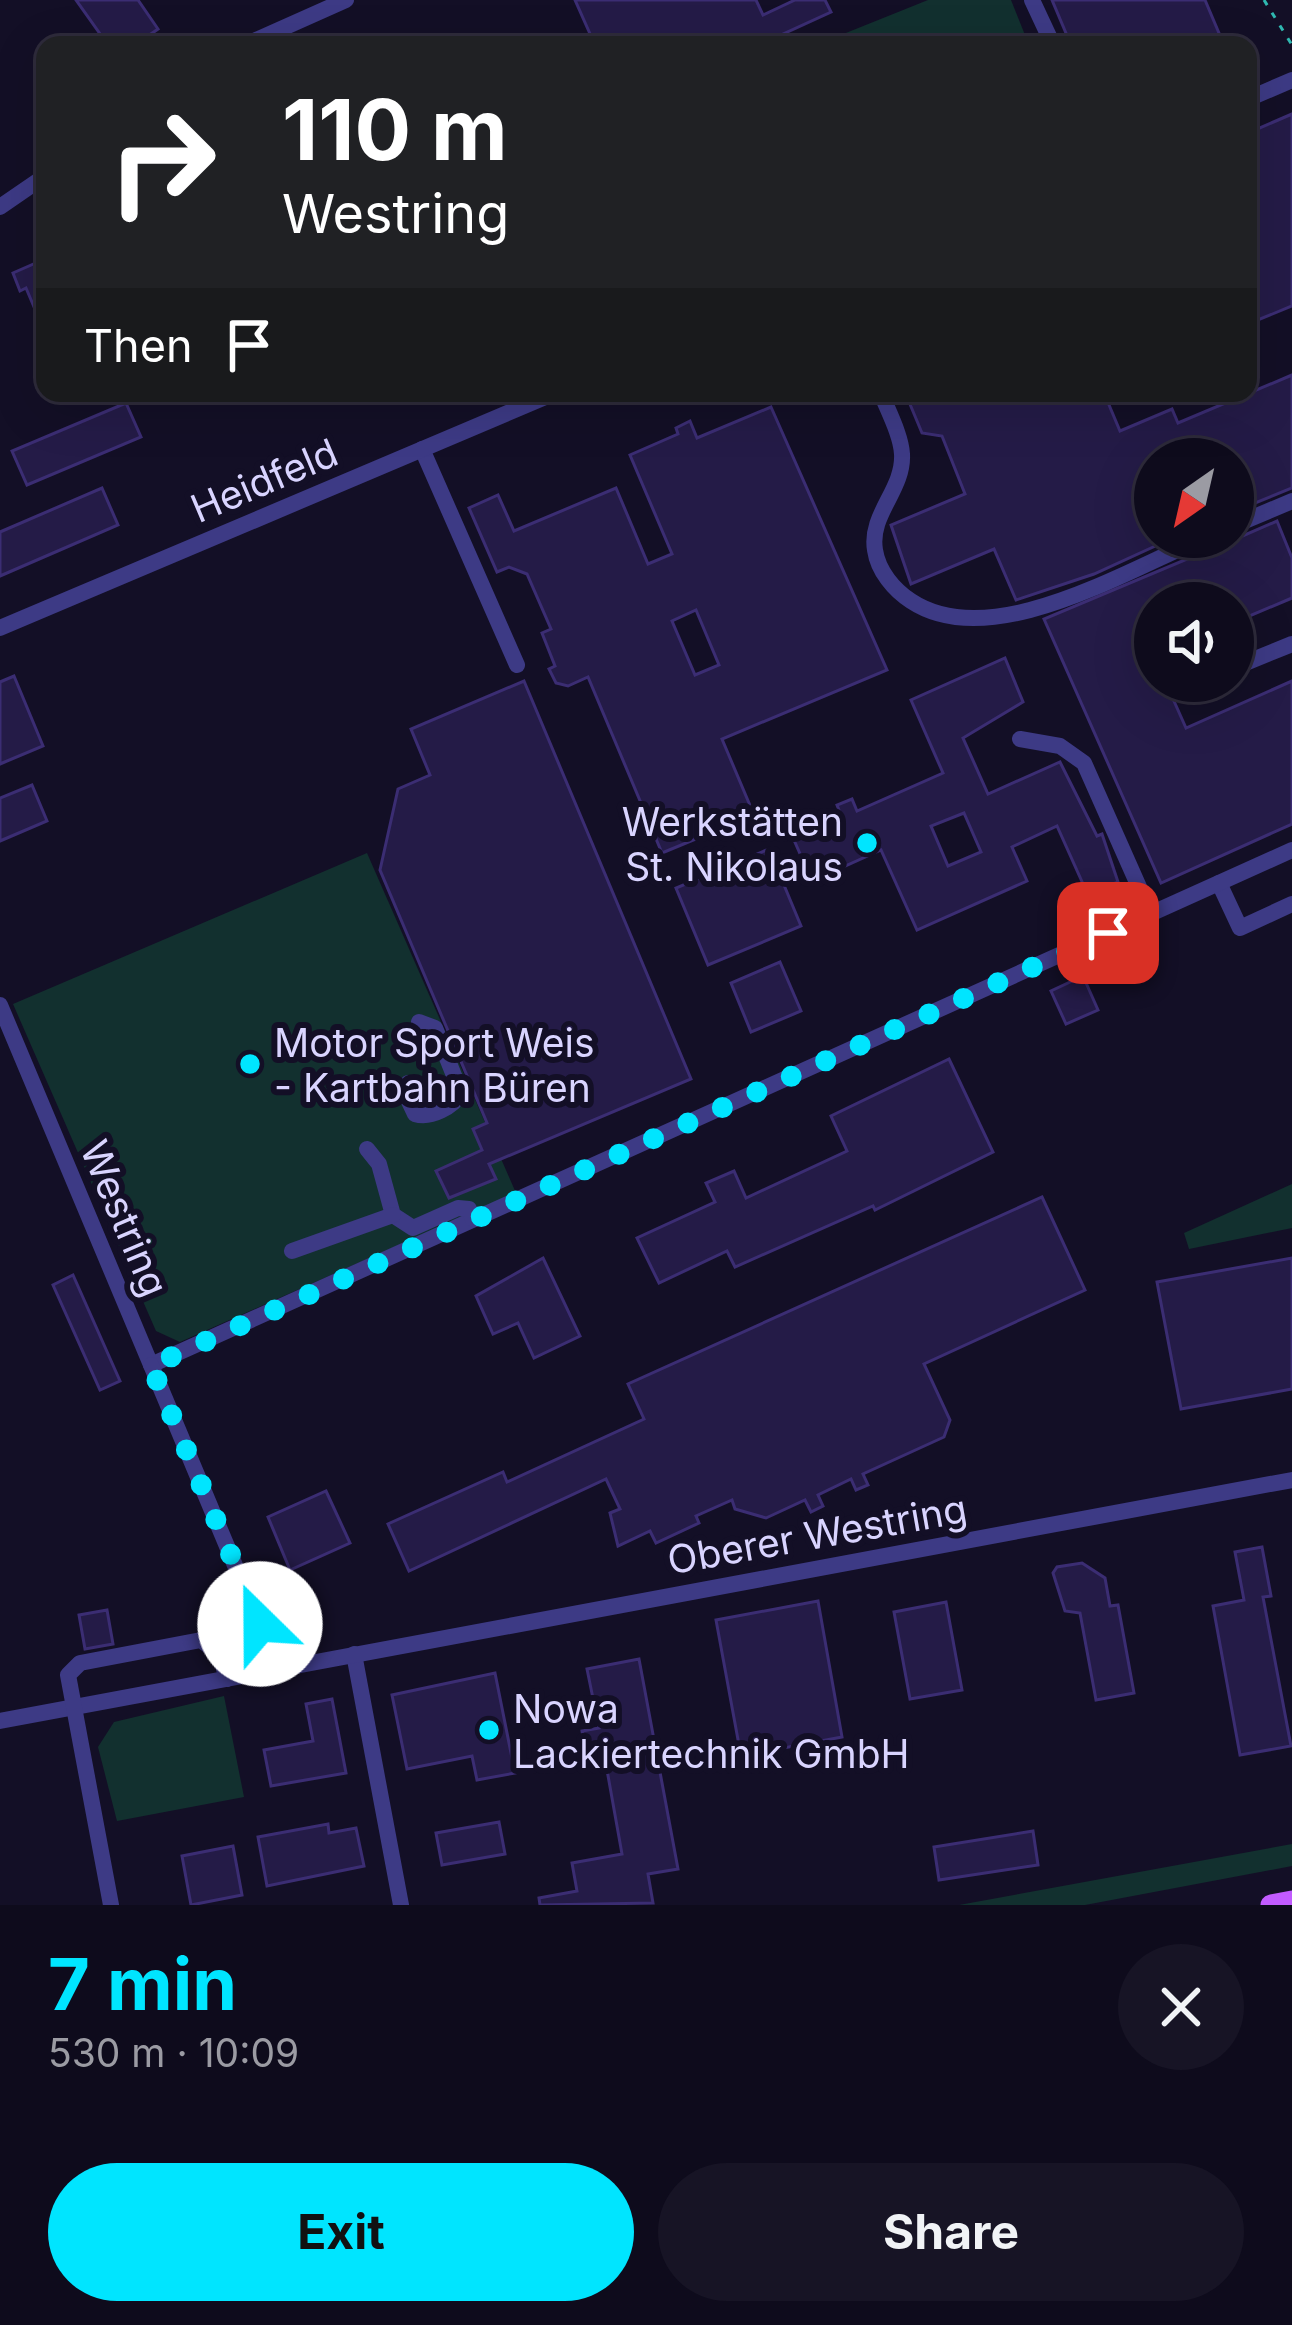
<!DOCTYPE html>
<meta charset="utf-8">
<style>
body{margin:0;font-family:Inter,sans-serif;background:#171425;color:#f1f3f6;height:100vh;display:flex;flex-direction:column;font-size:45px;white-space:nowrap}
*{box-sizing:border-box;margin:0}
p{font-size:39px;color:#9b9ba3}
.icon{flex:none;width:66px;height:66px;fill:none;stroke:currentColor;stroke-width:2;stroke-linecap:round;stroke-linejoin:round}
.map{position:relative;height:1905px;overflow:hidden}
.details{display:flex;flex-direction:column;background:#0e0b1c;flex:1}
.details>*{flex:none}
.banner{position:absolute;left:36px;top:36px;width:1221px;height:366px;border-radius:24px;box-shadow:0 12px 48px #0002,0 0 0 3px #2e2b3b;background:#202124;color:#fff;overflow:hidden}
.needle{width:78px;rotate:214deg}
.fabs{position:absolute;left:1134px;top:438px;display:grid;gap:24px}
.fabs a{display:grid;place-items:center;width:120px;height:120px;border-radius:50%;background:#0e0b1c;box-shadow:0 12px 48px #0002,0 0 0 3px #2e2b3b;font-size:60px}
.pin{position:absolute;display:grid;place-items:center;width:102px;height:102px;color:#fff;margin:-51px;border-radius:24px;box-shadow:0 6px 18px #0006}
.me{position:absolute;width:132px;margin:-66px;rotate:337deg;stroke-linejoin:round;filter:drop-shadow(0 0 9px #0008)}
.turn{display:flex;align-items:center;gap:42px;height:252px;padding:0 48px;font-size:54px}
.turn .icon{width:156px;height:156px;stroke-width:2.5}
.turn b{display:block;font-size:84px;line-height:102px}
.then{display:flex;align-items:center;height:114px;padding:0 48px;background:#0003;gap:24px;font-size:45px}
.round{display:grid;place-items:center;flex:none;width:126px;height:126px;border-radius:63px;background:#171425}
.head{display:flex;align-items:center;justify-content:space-between;height:204px;padding:0 48px}
h1{font-size:72px;font-weight:700;line-height:90px;color:#00e5ff}
.button{display:flex;gap:24px;margin-top:auto;padding:24px 48px}
.button a{flex:1;height:138px;border-radius:72px;background:#00e5ff;color:#111;font-size:48px;font-weight:700;line-height:138px;text-align:center}
.button a+a{background:#171425;color:#f1f3f6}
.map>svg:first-child{display:block}
</style>
<div class="map">
<svg width="1292" height="1905" viewBox="0 0 1292 1905">
<rect width="100%" height="100%" fill="#130f26"/>
<g fill="#12302f">
<path d="M928,0H1011L1029,45H816Z"/>
<path d="M367,853L516,1193L180,1342L156,1331L13,1004Z"/>
<path d="M1292,1184V1228L1189,1249L1184,1233Z"/>
<path d="M224,1696L244,1797L117,1821L98,1747L114,1722Z"/>
<path d="M1292,1844V1866L1085,1905H959Z"/>
</g>
<g fill="#241b47" stroke="#3b2d73" stroke-width="3" fill-rule="evenodd">
<path d="M76,0H138L158,29L135,45H108Z"/>
<path d="M575,0H756L763,15L795,0H825L831,12L759,45H595Z"/>
<path d="M1052,0H1205L1224,45H1071Z"/>
<path d="M1292,114V306L1248,324V133Z"/>
<path d="M45,259V333L26,288L20,291L13,273Z"/>
<path d="M1292,375V488L1233,512V459H1155V537H1175L1094,574L1016,600L994,549L911,584L891,525L965,494L942,436L922,433L907,397L1104,393L1120,431L1172,409L1178,423Z"/>
<path d="M126,403L141,437L27,485L12,451Z"/>
<path d="M771,407L887,670L722,739L754,815L662,853L588,677L568,686L556,683L549,669L555,666L542,633L551,629L527,574L509,567L497,572L469,508L498,495L514,531L616,488L648,564L672,554L630,455L678,434L676,428L690,421L697,438ZM696,610L719,665L695,675L672,621Z"/>
<path d="M102,488L118,525L0,576V532Z"/>
<path d="M1277,521L1292,558V598L1233,623V603H1155V681H1165L1186,728L1292,681V824L1161,883L1044,619L1211,549L1219,537L1238,538Z"/>
<path d="M1005,658L1023,702L963,738L988,794L1060,762L1097,836L1102,834L1118,882L1088,895L1057,826L1012,847L1027,881L917,930L881,850L812,881L794,840L842,818L837,805L852,799L857,811L943,773L911,700ZM964,813L981,852L948,866L931,826Z"/>
<path d="M14,676L43,746L0,764V682Z"/>
<path d="M524,681L691,1079L489,1164L496,1179L449,1198L436,1171L482,1150L473,1129L487,1123L380,870L398,789L430,775L411,729Z"/>
<path d="M32,785L47,821L0,841V798Z"/>
<path d="M769,849L801,926L708,965L676,888Z"/>
<path d="M780,962L801,1011L751,1032L731,983Z"/>
<path d="M1083,976L1098,1010L1066,1024L1051,991Z"/>
<path d="M949,1059L993,1152L875,1210L873,1206L735,1267L727,1251L659,1283L637,1238L715,1202L706,1183L734,1171L746,1198L847,1151L831,1116Z"/>
<path d="M1042,1197L1085,1290L924,1364L950,1420L944,1437L863,1474L868,1485L856,1490L851,1479L818,1495L823,1506L811,1512L805,1500L766,1518L735,1509L732,1500L696,1516L699,1523L656,1543L650,1531L618,1546L610,1513L620,1509L606,1479L409,1571L388,1524L503,1472L507,1482L644,1419L628,1384Z"/>
<path d="M543,1258L580,1336L534,1358L518,1323L493,1334L476,1296Z"/>
<path d="M1292,1258V1389L1181,1409L1157,1282Z"/>
<path d="M73,1275L120,1381L100,1390L53,1285Z"/>
<path d="M326,1491L350,1543L290,1570L268,1517Z"/>
<path d="M1262,1547L1271,1596L1263,1597L1291,1746L1240,1755L1213,1606L1244,1600L1235,1552Z"/>
<path d="M1082,1563L1105,1578L1110,1606L1118,1605L1134,1693L1096,1700L1080,1613L1065,1611L1053,1573L1057,1567Z"/>
<path d="M818,1601L842,1737L741,1756L716,1620Z"/>
<path d="M946,1602L962,1690L910,1699L894,1612Z"/>
<path d="M107,1610L113,1644L85,1649L79,1615Z"/>
<path d="M639,1659L678,1869L648,1874L653,1903L540,1905L539,1898L577,1891L572,1863L622,1854L602,1742L584,1745L582,1731L599,1728L587,1669Z"/>
<path d="M495,1673L515,1773L477,1780L472,1756L407,1769L392,1695Z"/>
<path d="M332,1699L346,1773L271,1786L264,1750L313,1741L306,1704Z"/>
<path d="M499,1822L505,1854L442,1865L436,1833Z"/>
<path d="M328,1824L329,1833L356,1828L364,1866L267,1886L258,1837Z"/>
<path d="M1033,1831L1038,1865L939,1880L934,1847Z"/>
<path d="M233,1846L242,1895L191,1905L182,1856Z"/>
</g>
<g fill="none" stroke-linecap="round" stroke-linejoin="round">
<path stroke="#2fb8b0" stroke-width="3" stroke-dasharray="6 9" stroke-linecap="butt" d="M1264,0L1292,45"/>
<g stroke="#3d3a85" stroke-width="16">
<path d="M1032,0L1053,45"/>
<path d="M245,45L346,0"/>
<path d="M1248,99L1292,80"/>
<path d="M0,207L45,176"/>
<path d="M881,393C888,411 901,435 902,454C904,490 869,514 875,550C878,571 894,590 911,601C991,654 1127,570 1206,537"/>
<path d="M422,449L517,665"/>
<path d="M1233,526L1292,501"/>
<path d="M0,628L555,393"/>
<path d="M1233,668L1292,644"/>
<path d="M1185,688L1201,681"/>
<path d="M1020,739L1060,746L1084,763L1151,914"/>
<path d="M1219,883L1240,928L1292,904"/>
<path d="M0,1005L151,1365L1292,850"/>
<path d="M408,1083L406,1095L415,1114C431,1119 453,1107 461,1093L435,1028L419,1022"/>
<path d="M367,1149L379,1164L393,1215L413,1228L458,1208L469,1209L473,1219"/>
<path d="M292,1251L393,1215"/>
<path d="M151,1365L278,1668"/>
<path d="M354,1654L401,1905"/>
<path d="M0,1721L1292,1480"/>
<path d="M111,1905L68,1675L80,1663L201,1640L220,1655L227,1679"/>
</g>
<path stroke="#c25bff" stroke-width="21" d="M1271,1905L1292,1901"/>
</g>
<g fill="none" stroke-linecap="round" stroke-linejoin="round">
<path stroke="#00e5ff" stroke-width="21" stroke-dasharray="0 37.8" d="M260,1624L151,1366L1108,933"/>
</g>
<g fill="#00e5ff" stroke="#130f26" stroke-width="4.5">
<circle cx="867" cy="843" r="12"/>
<circle cx="250" cy="1064" r="12"/>
<circle cx="489" cy="1730" r="12"/>
</g>
<g text-anchor="middle" dominant-baseline="central" stroke-width="12" stroke-linejoin="round" paint-order="stroke">
<g font-size="39" fill="#d9d4ff" stroke="#130f26">
<text transform="translate(264 480) rotate(-23)">Heidfeld</text>
<text transform="translate(125 1218) rotate(67)">Westring</text>
<text transform="translate(817 1534) rotate(-10)">Oberer Westring</text>
</g>
<g font-size="39" fill="#d9d4ff" stroke="#130f26" text-anchor="start">
<text x="843" y="821" text-anchor="end">Werkstätten<tspan x="843" dy="45">St. Nikolaus</tspan></text>
<text x="274" y="1042">Motor Sport Weis<tspan x="274" dy="45">- Kartbahn Büren</tspan></text>
<text x="513" y="1708">Nowa<tspan x="513" dy="45">Lackiertechnik GmbH</tspan></text>
</g>
</g>
</svg>
<div class="fabs">
<a><svg class="needle" viewBox="-14 -14 28 28"><path d="M0-13l5 13h-10z" fill="#e53935"/><path d="M0 13l5-13h-10z" fill="#9b9ba3"/></svg></a>
<a><svg class="icon" aria-label="sound" viewBox="0 0 24 24"><path d="M4 9h4l5-4v14l-5-4H4zM17 9q2 3 0 6"/></svg></a>
</div>
<div class="pin" style="left:1108px;top:933px;background:#d93025"><svg class="icon" aria-label="arrive" viewBox="0 0 24 24"><path d="M6 21V4h12l-3 4 3 4H6"/></svg></div>
<svg class="me" style="left:260px;top:1624px" viewBox="-20 -20 40 40"><circle r="19" fill="#fff"/><path d="M0-13L10 11 0 6-10 11z" fill="#00e5ff"/></svg>
<div class="banner">
<div class="turn"><svg class="icon" aria-label="right" viewBox="0 0 24 24"><path d="M7 20v-9h11M14 6l5 5-5 5"/></svg><div><b>110 m</b>Westring</div></div>
<div class="then">Then<svg class="icon" aria-label="arrive" viewBox="0 0 24 24"><path d="M6 21V4h12l-3 4 3 4H6"/></svg></div>
</div>
</div>
<section class="details">
<div class="head"><div><h1>7 min</h1><p>530 m · 10:09</p></div><a class="round"><svg class="icon" aria-label="close" viewBox="0 0 24 24"><path d="M6 6l12 12M18 6L6 18"/></svg></a></div>
<div class="button"><a>Exit</a><a>Share</a></div>
</section>
